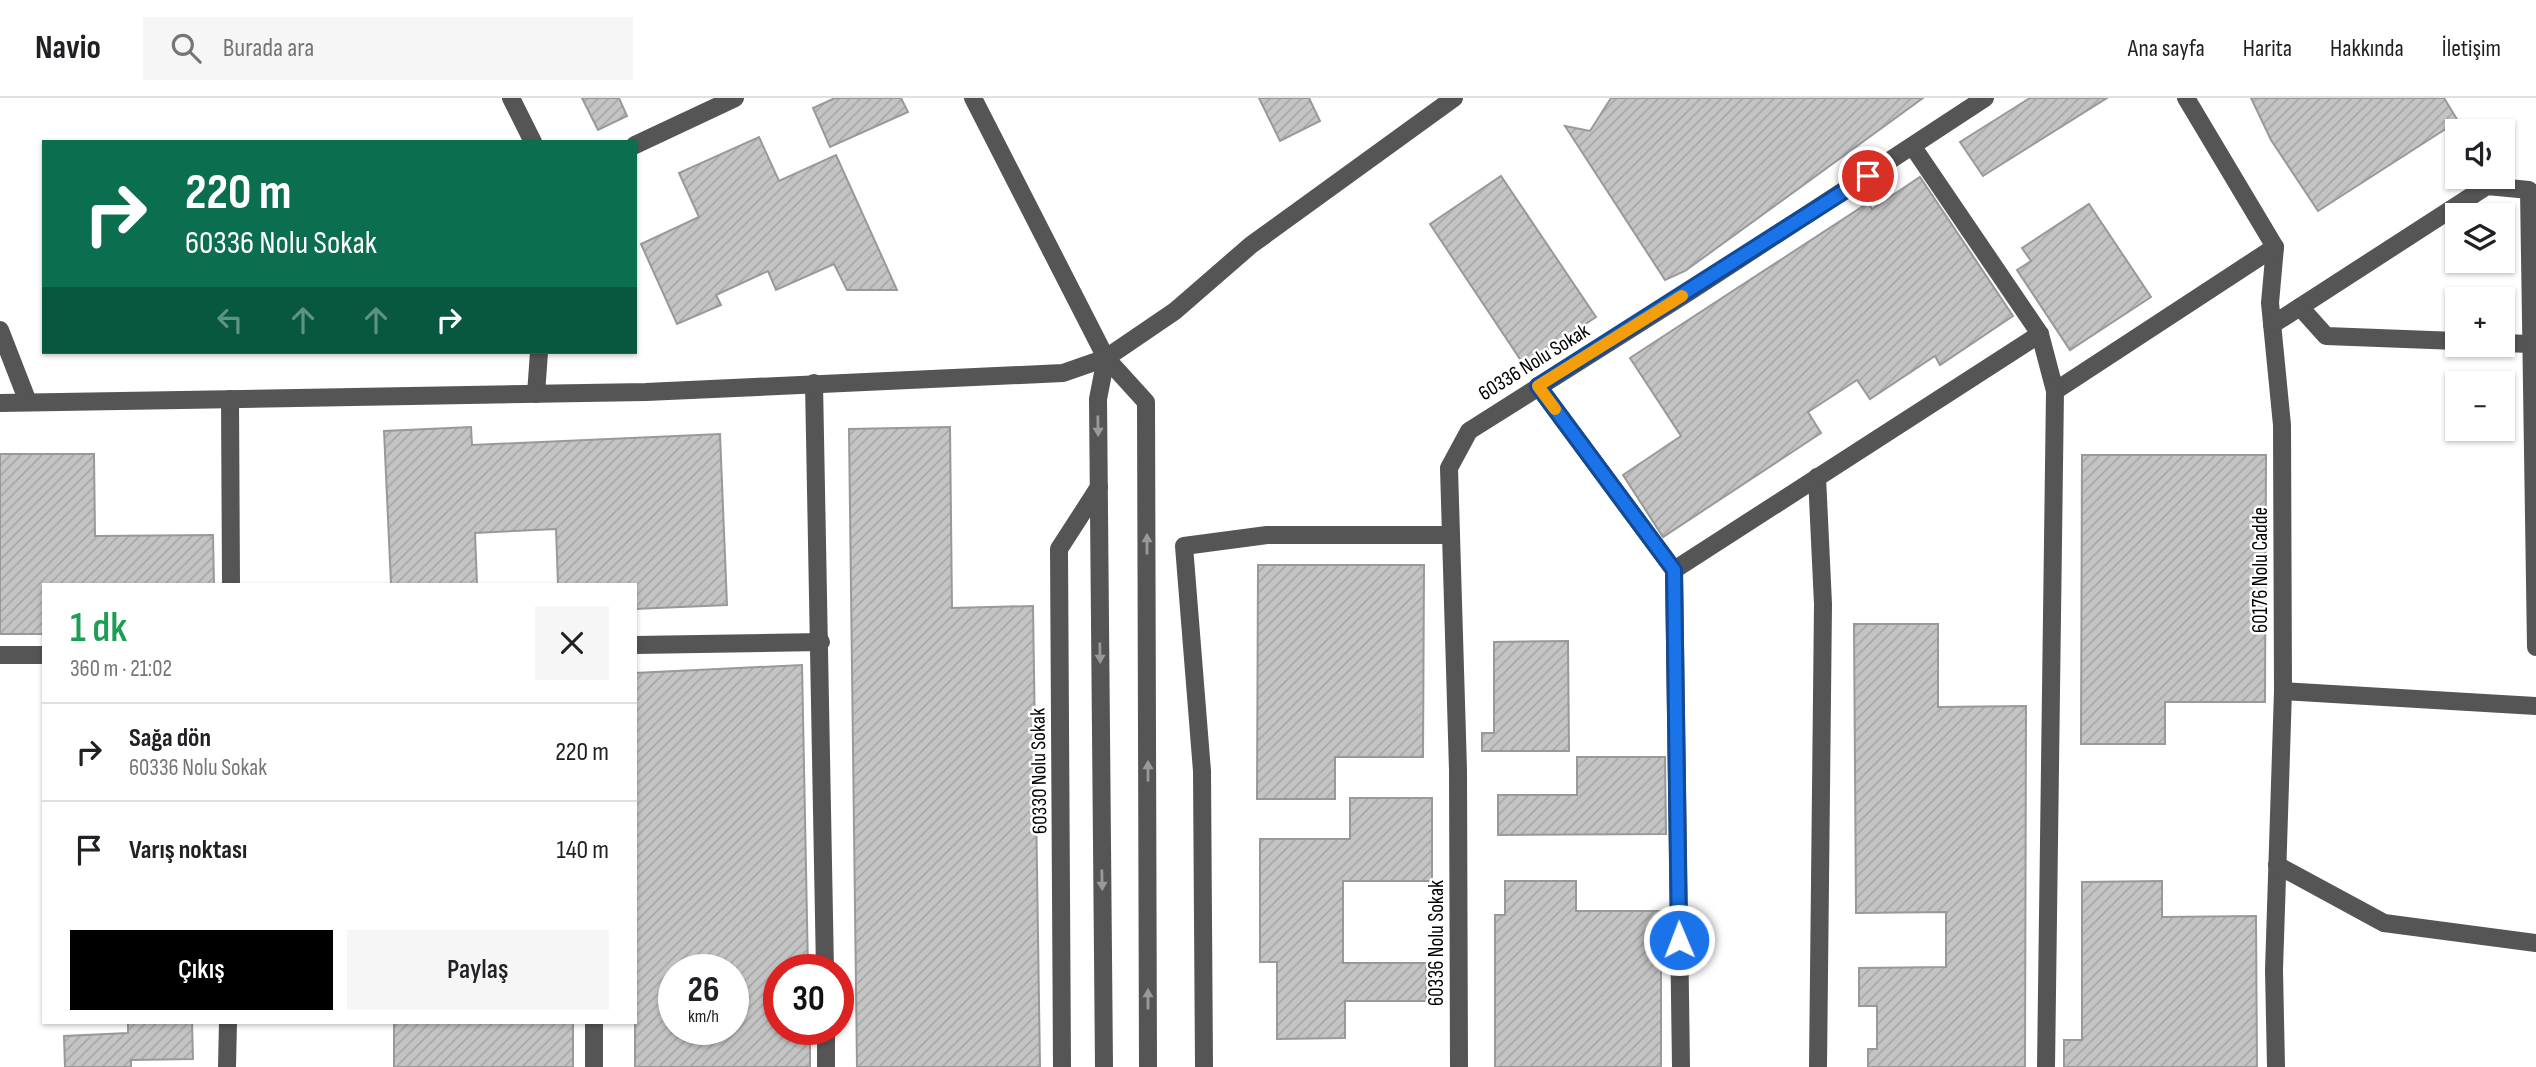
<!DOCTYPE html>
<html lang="tr">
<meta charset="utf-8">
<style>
body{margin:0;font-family:"Sofia Sans Condensed",sans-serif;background:#f6f6f6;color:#202124;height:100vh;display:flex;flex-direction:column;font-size:26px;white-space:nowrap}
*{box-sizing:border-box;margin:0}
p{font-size:23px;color:#757577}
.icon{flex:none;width:38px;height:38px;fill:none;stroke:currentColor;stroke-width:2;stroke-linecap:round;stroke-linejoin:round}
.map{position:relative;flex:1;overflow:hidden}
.drawer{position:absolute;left:42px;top:485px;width:595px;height:441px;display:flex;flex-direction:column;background:#fff;border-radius:0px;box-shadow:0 2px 5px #0004}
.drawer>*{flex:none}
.guide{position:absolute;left:42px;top:42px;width:595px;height:214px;border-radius:0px;box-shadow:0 2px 5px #0004;background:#0b6e4f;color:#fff;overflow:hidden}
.fabs{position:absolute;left:2445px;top:21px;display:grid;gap:14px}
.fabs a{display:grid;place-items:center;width:70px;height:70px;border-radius:0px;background:#fff;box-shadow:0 2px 5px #0004;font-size:35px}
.speed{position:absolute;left:658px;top:856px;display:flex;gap:14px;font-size:35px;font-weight:700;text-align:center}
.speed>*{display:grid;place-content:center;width:91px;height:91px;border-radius:50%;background:#fff;box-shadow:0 2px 5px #0004;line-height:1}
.speed small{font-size:18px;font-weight:400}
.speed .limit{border:10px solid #d22;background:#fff;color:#111}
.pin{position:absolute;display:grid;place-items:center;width:60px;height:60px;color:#fff;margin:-30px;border:4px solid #fff;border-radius:50%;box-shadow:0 2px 7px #0007}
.me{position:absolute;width:77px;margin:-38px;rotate:359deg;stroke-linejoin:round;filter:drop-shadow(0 0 5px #0008)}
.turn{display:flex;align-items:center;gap:24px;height:147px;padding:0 28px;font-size:32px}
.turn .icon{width:91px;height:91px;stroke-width:2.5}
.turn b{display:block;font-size:49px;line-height:60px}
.lanes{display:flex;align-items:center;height:66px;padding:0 28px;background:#0003;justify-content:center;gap:35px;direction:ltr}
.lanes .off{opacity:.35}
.round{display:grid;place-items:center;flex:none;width:74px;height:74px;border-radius:0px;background:#f6f6f6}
.overview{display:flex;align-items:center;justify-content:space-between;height:119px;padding:0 28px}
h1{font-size:42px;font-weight:600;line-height:52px;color:#1e9e55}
.cta{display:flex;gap:14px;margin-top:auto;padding:14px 28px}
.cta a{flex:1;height:80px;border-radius:0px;background:#000;color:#fff;font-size:28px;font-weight:600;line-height:80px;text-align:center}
.cta a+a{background:#f6f6f6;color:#202124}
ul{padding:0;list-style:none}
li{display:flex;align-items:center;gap:21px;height:98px;padding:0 28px;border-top:2px solid #e0e0e0}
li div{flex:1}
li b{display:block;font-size:26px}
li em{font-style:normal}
header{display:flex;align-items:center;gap:42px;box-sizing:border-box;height:98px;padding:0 35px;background:#fff;border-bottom:2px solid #e0e0e0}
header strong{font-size:33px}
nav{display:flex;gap:38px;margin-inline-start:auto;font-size:24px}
.search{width:490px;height:63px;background:#f6f6f6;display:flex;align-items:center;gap:18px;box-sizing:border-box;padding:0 24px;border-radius:0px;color:#757577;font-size:26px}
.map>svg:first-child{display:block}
</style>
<header>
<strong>Navio</strong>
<div class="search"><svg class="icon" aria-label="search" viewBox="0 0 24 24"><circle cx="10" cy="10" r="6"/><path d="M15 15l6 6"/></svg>Burada ara</div>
<nav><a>Ana sayfa</a><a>Harita</a><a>Hakkında</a><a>İletişim</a></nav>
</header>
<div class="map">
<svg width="2536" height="969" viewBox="0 0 2536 969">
<defs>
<pattern id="building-hatch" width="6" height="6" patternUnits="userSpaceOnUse" patternTransform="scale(1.75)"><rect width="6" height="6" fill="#c4c4c4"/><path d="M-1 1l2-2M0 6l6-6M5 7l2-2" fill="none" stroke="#a7a7a7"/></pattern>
</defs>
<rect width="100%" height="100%" fill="#fff"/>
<g fill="url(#building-hatch)" stroke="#999" stroke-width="2" fill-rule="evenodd">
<path d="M582,0H619L627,18L598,32Z"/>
<path d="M835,0H901L908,14L830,49L813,10Z"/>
<path d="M1259,0H1309L1320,23L1280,43Z"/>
<path d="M1611,0H1923L1685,173L1665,182L1565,28L1590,33Z"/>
<path d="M2030,0H2107L1983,78L1960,44Z"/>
<path d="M2251,0H2444L2458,23L2318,113L2271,42Z"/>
<path d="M759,39L779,83L836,57L897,192H847L834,166L776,192L768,173L716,197L721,207L677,226L641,146L699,119L679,75Z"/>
<path d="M1501,78L1596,219L1524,267L1430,126Z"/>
<path d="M1920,79L2013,218L1940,267L1935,258L1870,301L1857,282L1808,314L1821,335L1663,439L1623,377L1681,338L1630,260L1868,105L1872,111Z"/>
<path d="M2089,106L2151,199L2070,252L2017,172L2031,163L2022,150Z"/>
<path d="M471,329L472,347L720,336L727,507L635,511V486H558L556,431L475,435L477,486H391L384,333Z"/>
<path d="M950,329L952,510L1033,508L1040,969H857L849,331Z"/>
<path d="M0,356H94L95,438L213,437L214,486H44V536H0Z"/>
<path d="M2082,357H2266L2265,604H2165V646H2081Z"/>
<path d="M1258,467H1424L1423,659H1335V701H1257Z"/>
<path d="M1854,526H1938V609L2026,608L2025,969H1868V951H1877V908H1859V870L1946,869V814L1856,815Z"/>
<path d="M1568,543L1569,653H1482V635H1494V544Z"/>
<path d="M802,567L808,872H779V931H810V969H635V575ZM674,872H733V931H674Z"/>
<path d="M1577,659H1665L1666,736L1498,737V697H1577Z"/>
<path d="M1350,700H1432V783H1343V865H1426V903H1345V940L1277,941V864H1260V741H1350Z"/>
<path d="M1505,783H1576V813H1661V969H1495V817H1505Z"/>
<path d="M2162,783V819L2256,818L2257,969H2064V942H2082V784Z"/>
<path d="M128,924H192L193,961L131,962V969H65L64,938L128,935Z"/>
<rect x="394" y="924" width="179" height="45"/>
</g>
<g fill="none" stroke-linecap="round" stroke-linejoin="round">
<g stroke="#555" stroke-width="18">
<path d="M511,0L533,44"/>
<path d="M973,0L1106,260L1146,304L1148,969"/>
<path d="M2186,0L2275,149L2270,205L2282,327L2283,593L2274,872L2276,969"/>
<path d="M635,47L735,0"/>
<path d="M1913,49L2040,236"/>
<path d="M2300,209L2326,238L2457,243"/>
<path d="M2272,227L2487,88L2529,92L2536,549"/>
<path d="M0,232L28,304"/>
<path d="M2502,245L2531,246"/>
<path d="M814,285L825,872"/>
<path d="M1538,288L1674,472L1681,969"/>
<path d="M536,296L539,254"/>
<path d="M230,301L231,486"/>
<path d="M0,305L646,294L1063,275L1106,260L1175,213L1251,147L1454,0"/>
<path d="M1817,379L1823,506L1818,969"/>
<path d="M1674,472L2040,236L2055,293L2275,149"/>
<path d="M635,547L821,544"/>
<path d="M0,557H44"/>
<path d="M2283,593L2536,608"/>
<path d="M2277,767L2384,825L2536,845"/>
<path d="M826,931V969"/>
<path d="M227,969L228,924"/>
<path d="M594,969V924"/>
<path d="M1062,969L1059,451L1099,389"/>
<path d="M1104,969L1098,301L1106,260"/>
<path d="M1204,969L1202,673L1184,448L1267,437H1451"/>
<path d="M1459,969L1458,672L1449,370L1469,333L1689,194L1985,0"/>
<path d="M2046,969L2055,293"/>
</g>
</g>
<defs><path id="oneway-solid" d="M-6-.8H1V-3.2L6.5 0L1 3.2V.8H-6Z" transform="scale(1.75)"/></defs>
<g fill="#999">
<use href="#oneway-solid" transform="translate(1098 328) rotate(89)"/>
<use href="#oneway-solid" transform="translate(1147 446) rotate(-90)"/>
<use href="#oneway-solid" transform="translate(1100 555) rotate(89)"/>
<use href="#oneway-solid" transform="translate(1148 673) rotate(-90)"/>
<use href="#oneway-solid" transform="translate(1102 782) rotate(89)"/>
<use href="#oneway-solid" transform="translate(1148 901) rotate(-90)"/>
</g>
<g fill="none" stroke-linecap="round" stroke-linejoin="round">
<defs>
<path id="route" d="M1679,842L1674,472L1538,288L1868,78"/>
</defs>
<use href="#route" stroke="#114b97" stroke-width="18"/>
<use href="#route" stroke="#1a73e8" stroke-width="12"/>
<path stroke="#f59e0b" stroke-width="12" d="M1555,311L1538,288L1682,198"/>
</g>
<g text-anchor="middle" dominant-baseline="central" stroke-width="5" stroke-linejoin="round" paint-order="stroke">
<g font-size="21" fill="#000" stroke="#fff">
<text transform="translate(1534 264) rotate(-32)">60336 Nolu Sokak</text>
<text transform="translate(2260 472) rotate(-90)">60176 Nolu Cadde</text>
<text transform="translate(1039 673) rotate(-91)">60330 Nolu Sokak</text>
<text transform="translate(1436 845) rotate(-90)">60336 Nolu Sokak</text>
</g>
</g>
</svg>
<div class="fabs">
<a><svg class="icon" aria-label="sound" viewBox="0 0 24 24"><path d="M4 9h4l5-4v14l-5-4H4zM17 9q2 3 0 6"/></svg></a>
<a><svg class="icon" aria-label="layers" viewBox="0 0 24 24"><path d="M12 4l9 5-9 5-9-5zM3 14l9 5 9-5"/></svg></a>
<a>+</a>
<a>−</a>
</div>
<div class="speed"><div>26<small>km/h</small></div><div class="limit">30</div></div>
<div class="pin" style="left:1868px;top:78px;background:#d93025"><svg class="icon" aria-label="arrive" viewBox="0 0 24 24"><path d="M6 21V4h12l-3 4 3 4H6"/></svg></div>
<svg class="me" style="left:1679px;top:842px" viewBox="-20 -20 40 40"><circle r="17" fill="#1a73e8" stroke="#fff" stroke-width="3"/><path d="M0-11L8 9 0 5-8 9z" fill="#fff"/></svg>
<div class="guide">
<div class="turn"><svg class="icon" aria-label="right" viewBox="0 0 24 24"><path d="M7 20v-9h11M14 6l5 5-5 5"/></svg><div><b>220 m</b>60336 Nolu Sokak</div></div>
<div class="lanes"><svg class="icon off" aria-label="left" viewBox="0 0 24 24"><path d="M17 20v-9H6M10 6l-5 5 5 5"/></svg><svg class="icon off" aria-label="ahead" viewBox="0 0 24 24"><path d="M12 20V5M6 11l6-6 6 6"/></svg><svg class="icon off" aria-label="ahead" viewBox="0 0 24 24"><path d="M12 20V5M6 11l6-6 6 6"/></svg><svg class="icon" aria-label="right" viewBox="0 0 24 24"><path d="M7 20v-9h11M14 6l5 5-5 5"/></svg></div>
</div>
<section class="drawer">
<div class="overview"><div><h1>1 dk</h1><p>360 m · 21:02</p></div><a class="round"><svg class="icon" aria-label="close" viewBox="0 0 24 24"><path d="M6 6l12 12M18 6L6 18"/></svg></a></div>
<ul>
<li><svg class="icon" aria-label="right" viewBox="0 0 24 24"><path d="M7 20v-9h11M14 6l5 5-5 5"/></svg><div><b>Sağa dön</b><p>60336 Nolu Sokak</p></div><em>220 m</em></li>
<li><svg class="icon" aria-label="arrive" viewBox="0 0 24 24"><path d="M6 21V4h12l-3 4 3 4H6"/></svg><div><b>Varış noktası</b></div><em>140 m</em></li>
</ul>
<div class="cta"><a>Çıkış</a><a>Paylaş</a></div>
</section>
</div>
